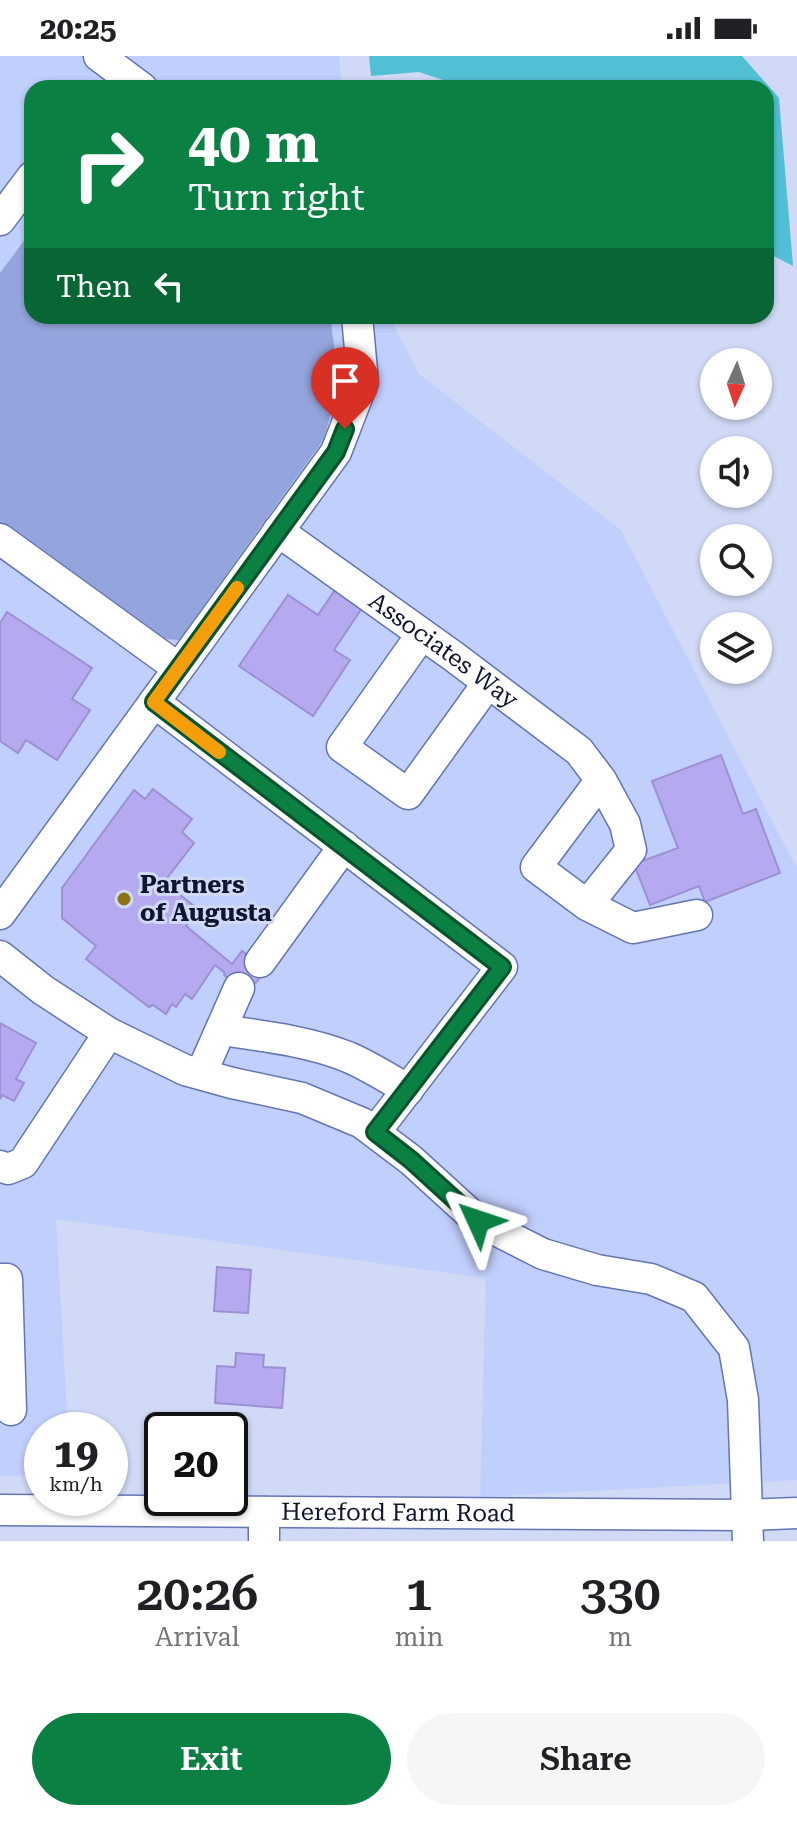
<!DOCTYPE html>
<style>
body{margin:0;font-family:"Roboto Serif",serif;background:#f6f6f6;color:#202124;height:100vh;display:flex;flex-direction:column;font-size:30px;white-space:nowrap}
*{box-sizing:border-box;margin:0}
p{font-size:26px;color:#757577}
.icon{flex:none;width:44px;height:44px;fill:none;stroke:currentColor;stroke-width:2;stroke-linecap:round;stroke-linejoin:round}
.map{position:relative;height:1485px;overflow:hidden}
.sheet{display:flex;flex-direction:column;background:#fff;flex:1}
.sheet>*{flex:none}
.hud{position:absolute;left:24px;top:24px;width:750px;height:244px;border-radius:24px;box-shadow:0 2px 6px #0004;background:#0b8043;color:#fff;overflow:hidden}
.needle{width:52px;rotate:183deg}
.tools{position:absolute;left:700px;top:292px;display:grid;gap:16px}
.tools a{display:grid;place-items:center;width:72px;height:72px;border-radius:50%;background:#fff;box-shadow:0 2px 6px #0004;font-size:40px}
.speed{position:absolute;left:24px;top:1356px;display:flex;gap:16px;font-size:40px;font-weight:700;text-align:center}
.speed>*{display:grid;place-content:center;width:104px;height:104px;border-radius:50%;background:#fff;box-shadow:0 2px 6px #0004;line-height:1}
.speed small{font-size:20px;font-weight:400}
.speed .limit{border:4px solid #111;border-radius:12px;background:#fff;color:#111}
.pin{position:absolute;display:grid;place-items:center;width:68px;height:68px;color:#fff;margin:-82px -34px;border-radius:50% 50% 50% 0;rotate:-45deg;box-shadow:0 0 8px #0007}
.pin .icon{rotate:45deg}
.me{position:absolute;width:88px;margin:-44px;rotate:312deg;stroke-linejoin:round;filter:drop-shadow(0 0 6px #0008)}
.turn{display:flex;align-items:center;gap:28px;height:168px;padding:0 32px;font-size:36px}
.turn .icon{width:104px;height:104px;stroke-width:2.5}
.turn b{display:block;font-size:56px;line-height:68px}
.then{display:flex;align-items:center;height:76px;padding:0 32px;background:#0003;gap:16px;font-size:30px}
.eta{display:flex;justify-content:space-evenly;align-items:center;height:136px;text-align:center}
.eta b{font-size:48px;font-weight:600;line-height:56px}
.button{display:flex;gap:16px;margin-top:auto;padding:16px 32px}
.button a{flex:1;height:92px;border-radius:48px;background:#0b8043;color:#fff;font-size:32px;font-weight:600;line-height:92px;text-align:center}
.button a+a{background:#f6f6f6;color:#202124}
.status{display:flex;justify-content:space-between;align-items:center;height:56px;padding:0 40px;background:#fff;direction:ltr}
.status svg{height:22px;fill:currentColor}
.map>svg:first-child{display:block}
</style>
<div class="status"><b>20:25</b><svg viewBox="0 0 49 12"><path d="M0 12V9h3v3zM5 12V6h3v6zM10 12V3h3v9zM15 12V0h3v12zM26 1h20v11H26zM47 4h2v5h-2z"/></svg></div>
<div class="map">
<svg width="797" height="1485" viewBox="0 0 797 1485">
<rect width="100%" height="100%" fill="#d0d9f5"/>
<path fill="#c1cffd" d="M0,0H339L342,32H32V260H389L419,318L621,474L797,813V1424L480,1441L486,1222L56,1163L68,1374H42V1419L0,1420Z"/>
<path fill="#94a5dd" d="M32,174V260H330L339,326L324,383L179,584L163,583L0,469V217Z"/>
<path fill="#52c0d4" d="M369,0H742L779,42L793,210L766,196V32H467L419,16L371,20Z"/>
<g fill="#b5aaf0" stroke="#9c90d4" stroke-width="2">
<path d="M335,534L362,552L334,594L350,604L313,660L239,610L288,539L318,559Z"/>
<path d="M7,556L92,612L72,643L90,654L57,704L26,684L18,697L0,685V567Z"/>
<path d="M721,699L743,758L756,753L780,817L705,846L699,830L650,849L634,808L678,792L652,725Z"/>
<path d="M153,733L192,763L182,776L194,787L164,826L199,854L186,870L232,908L242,895L267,913L247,937L224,919L225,917L215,909L192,943L185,938L176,951L172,948L166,958L153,949L149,951L86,903L96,890L62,862V832L134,734L145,743Z"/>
<path d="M0,967L36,987L16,1023L24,1027L14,1045L2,1039L0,1043Z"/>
<path d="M217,1211L251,1214L248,1257L214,1255Z"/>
<path d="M236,1297L264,1299L263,1311L285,1312L282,1352L215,1347L217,1310L235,1311Z"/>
</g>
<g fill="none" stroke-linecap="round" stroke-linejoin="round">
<defs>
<g id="minor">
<path d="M99,0L142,32"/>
<path d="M0,164L32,121"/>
<path id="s1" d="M278,475L453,600L579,695L601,724L625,768L631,794L587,849L536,811L601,724"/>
<path d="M0,483L178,612"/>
<path d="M422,578L342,691L408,738L488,627"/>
<path d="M154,646L502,911L375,1076"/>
<path d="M587,849L633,872L697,859"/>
<path d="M0,858L336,396L363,326L357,260"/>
<path d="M0,900L43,934L109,977L185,1014L232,1027L302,1042L362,1067L411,1104L478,1165L543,1198L597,1214L651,1223L694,1241L734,1292L743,1344L748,1485"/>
<path d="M260,906L344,790"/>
<path d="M221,974C263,980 308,985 348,1001C369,1010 388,1022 408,1034"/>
<path d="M201,1018L239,932"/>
<path d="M0,1110L8,1113L23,1107L109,977"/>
<path d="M0,1223H7L11,1354"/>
<path id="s2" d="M0,1454L746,1459L797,1457"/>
<path d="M264,1485V1456"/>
</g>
</defs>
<use href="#minor" stroke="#6375b4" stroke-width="33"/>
<use href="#minor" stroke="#fff" stroke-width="30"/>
</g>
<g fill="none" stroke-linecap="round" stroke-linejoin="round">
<defs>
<path id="route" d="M345,373L336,396L154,646L502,911L375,1076L411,1104L478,1165"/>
</defs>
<use href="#route" stroke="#07532c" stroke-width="20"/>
<use href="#route" stroke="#0b8043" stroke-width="14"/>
<path stroke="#f59e0b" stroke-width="14" d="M219,696L154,646L237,532"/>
</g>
<circle fill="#8e7418" stroke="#d0d9f5" stroke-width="3" cx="124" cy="843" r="8"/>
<g text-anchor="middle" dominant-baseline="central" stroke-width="6" stroke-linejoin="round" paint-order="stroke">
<g font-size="24" fill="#0f152e" stroke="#d0d9f5">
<text stroke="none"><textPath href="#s1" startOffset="204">Associates Way</textPath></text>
<text stroke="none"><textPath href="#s2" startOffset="398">Hereford Farm Road</textPath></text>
</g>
<g font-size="24" font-weight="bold" fill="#0f152e" stroke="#d0d9f5" text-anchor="start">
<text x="140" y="829">Partners<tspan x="140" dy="28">of Augusta</tspan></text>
</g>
</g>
</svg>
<div class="tools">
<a><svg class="needle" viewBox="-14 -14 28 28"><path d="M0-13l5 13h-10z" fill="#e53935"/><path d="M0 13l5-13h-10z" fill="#757577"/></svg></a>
<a><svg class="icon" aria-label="sound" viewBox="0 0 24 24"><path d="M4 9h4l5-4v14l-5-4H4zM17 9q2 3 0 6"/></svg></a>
<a><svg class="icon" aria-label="search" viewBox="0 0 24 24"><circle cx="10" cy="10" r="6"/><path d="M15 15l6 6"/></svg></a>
<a><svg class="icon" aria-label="layers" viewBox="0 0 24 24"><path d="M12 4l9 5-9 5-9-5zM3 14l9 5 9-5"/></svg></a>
</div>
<div class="speed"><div>19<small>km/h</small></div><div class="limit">20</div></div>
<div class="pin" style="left:345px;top:373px;background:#d93025"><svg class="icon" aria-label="arrive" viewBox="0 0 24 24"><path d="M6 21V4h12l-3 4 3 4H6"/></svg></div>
<svg class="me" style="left:478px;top:1165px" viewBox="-20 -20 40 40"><path d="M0-17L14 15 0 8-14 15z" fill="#0b8043" stroke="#fff" stroke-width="4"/></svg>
<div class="hud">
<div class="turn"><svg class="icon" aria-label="right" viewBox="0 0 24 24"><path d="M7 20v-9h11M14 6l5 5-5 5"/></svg><div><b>40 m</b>Turn right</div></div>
<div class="then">Then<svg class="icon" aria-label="left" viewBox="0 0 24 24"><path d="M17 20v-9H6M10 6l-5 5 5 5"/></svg></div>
</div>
</div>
<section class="sheet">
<div class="eta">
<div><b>20:26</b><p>Arrival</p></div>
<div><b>1</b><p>min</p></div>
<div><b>330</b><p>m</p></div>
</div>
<div class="button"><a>Exit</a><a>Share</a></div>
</section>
